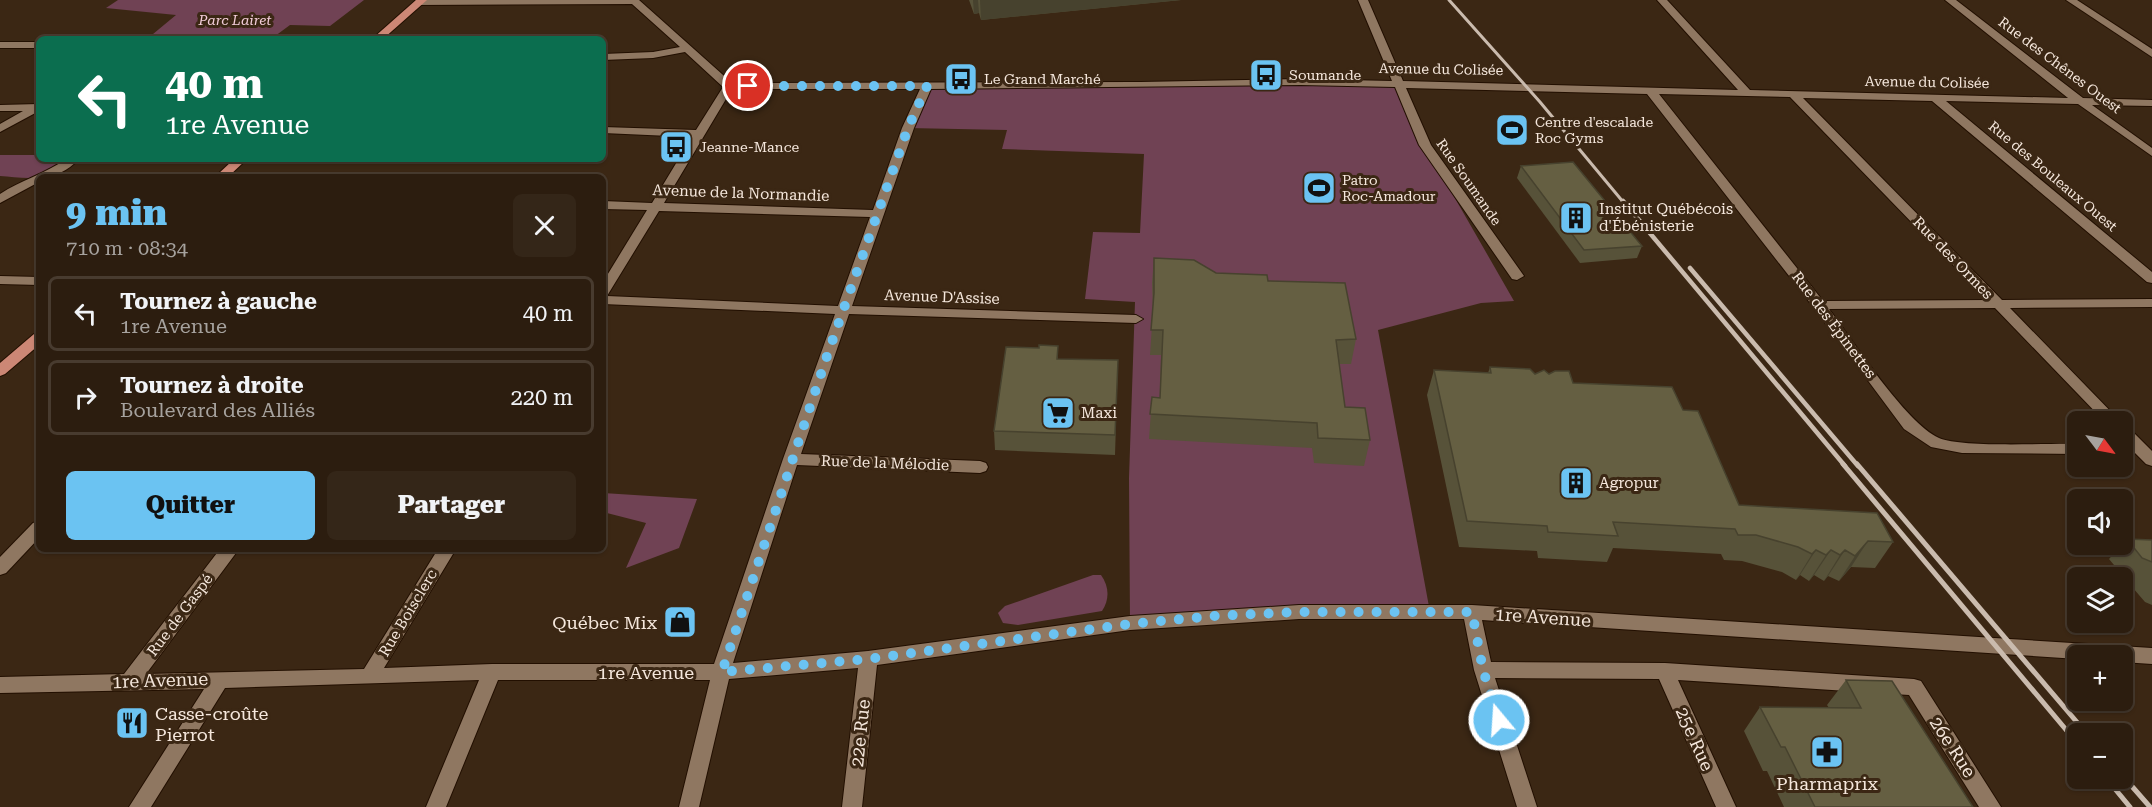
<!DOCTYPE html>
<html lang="fr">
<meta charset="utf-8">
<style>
body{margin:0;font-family:"Roboto Serif",serif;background:#342618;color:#f1f3f6;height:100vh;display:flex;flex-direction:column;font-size:22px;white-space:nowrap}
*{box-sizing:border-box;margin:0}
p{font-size:20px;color:#a6a29e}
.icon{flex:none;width:33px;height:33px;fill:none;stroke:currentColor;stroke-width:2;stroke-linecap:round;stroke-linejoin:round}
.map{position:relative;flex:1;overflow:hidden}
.drawer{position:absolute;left:36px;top:174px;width:570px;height:378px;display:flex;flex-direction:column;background:#2c1d0f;border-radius:9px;box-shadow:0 2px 4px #0004,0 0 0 2px #483b2f}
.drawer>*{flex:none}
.banner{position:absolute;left:36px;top:36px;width:570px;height:126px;border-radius:9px;box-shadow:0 2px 4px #0004,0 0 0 2px #483b2f;background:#0b6e4f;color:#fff;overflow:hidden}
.needle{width:39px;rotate:122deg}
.buttons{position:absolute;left:2067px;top:411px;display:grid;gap:12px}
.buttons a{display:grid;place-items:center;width:66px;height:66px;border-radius:9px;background:#2c1d0f;box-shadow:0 2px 4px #0004,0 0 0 2px #483b2f;font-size:30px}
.pin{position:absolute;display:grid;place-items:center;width:51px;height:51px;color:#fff;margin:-26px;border:3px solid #fff;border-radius:50%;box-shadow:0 2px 6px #0007}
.me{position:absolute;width:66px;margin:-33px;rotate:342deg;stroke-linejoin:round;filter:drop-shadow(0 0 4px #0008)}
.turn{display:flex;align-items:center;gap:21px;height:126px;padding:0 30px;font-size:27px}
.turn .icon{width:78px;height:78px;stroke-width:2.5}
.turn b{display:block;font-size:42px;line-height:51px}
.round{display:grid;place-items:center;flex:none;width:63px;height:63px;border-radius:9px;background:#342618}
.headline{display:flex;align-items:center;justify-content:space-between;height:102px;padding:0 30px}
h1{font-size:36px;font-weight:800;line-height:45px;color:#6bc3f2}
.cta{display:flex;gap:12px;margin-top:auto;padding:12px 30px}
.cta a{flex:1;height:69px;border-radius:9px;background:#6bc3f2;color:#111;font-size:24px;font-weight:800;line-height:69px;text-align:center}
.cta a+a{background:#342618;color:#f1f3f6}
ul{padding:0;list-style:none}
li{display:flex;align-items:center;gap:18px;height:75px;margin:0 12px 9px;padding:0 18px;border:3px solid #483b2f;border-radius:9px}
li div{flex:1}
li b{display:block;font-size:22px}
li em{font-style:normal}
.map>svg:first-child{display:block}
</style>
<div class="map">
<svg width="2152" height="807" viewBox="0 0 2152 807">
<rect width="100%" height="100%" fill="#3b2714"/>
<g fill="#704254">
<path d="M118,0H364L330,26L290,25L271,39H147L176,15L106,8Z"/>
<path d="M1398,83L1425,146L1514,301L1481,303L1378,330L1430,612L1130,623L1129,478L1135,302L1085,299L1093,232L1140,233L1144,154L1002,149L1007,130L908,128L927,86Z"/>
<path d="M0,155H39V159H57L60,161C51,185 21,177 0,176Z"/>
<path d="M603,493L697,499L679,548L626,568L646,523L603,512Z"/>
<path d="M1093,575H1101C1109,586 1110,599 1102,611L1018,625L1003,623L998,613L1005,606Z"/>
</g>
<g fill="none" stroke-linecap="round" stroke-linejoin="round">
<defs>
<g id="minor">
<path d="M418,0H639L732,83L1141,82L1301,79L1392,81L1358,0H1368L1403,81L1738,90L1657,0H1667L1750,90L2068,98L1945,0H1956L2083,98L2152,100V106L2092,105L2152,148V156L2078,104L1946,101L2152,272V283L2147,282L1932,101L1803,98L2002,300L2152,299V307L2010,308L2121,422H2105L1995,308L1829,309C1854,342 1905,422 1939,438C1962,448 2048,443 2078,444V454L1962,453L1931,447L1904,429L1814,308L1647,94L1406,88L1431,145L1524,276L1517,280L1512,279L1419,145L1395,87L1301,85L931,89L914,128L852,306L1136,315L1143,319L1136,323L849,314L801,454L980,461L986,463L988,467L986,471L980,473L797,465L733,663L868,651L1130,616L1299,605H1472L2152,648V664L2122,662V656H2078V659L1482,620L1491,662L1665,663L1914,679L1921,681L2001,807H1979L1909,695L1678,680L1736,807H1716L1659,679L1495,678L1537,807H1517L1474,670L1464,619H1299L1130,630L877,665L862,807H842L858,668L729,679L699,807H679L710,680H498L446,807H426L479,680L225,688L151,807H129L204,689L0,693V677L124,674L220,549H239L146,674L364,669L438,549H456L384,668L492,664H714L783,459L835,314L603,304V282L647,210L603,209V201L652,203L692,137L603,133V127L696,130L723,87L685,52L653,58L603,60V54L653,52L680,47L632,4L415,5V1ZM732,89H920L902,128L873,210L664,203ZM1659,94L1790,97L1987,300L1823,301ZM659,211L870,217L838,306L607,296Z"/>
<path d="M2066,0H2077L2152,49V57Z"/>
<rect x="0" y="42" width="39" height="6"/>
<path d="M39,104V111L0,132V124L23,111H0V105Z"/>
<path d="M66,159H79C67,171 56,177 39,177V182L0,203V194C21,180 45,174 66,159Z"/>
<path d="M0,276L39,277V285L0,284Z"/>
<path d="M2122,425L2127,426L2152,451V466L2146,464L2122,440Z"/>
<path d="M39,521V538L6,573L0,575V557L33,523Z"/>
</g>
<g id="major">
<path d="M416,0H427L383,39H372Z"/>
<path d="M234,159H247L228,177H215Z"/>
<path d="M39,333V345L5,374L0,376V363L34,334Z"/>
</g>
</defs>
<use href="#minor" stroke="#220f00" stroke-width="2"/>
<use href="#major" stroke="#220f00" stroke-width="2"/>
<use href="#minor" fill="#8f7761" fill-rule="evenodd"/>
<use href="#major" fill="#cc8775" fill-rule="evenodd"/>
<path stroke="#cabbae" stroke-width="3" d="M1449,0L1540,102L1624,203"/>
<g stroke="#cabbae" stroke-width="4.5">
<path d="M1623,201L1845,466"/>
<path d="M1690,268L1858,466"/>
</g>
<g stroke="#cabbae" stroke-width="5">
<path d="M1843,464L2078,744"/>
<path d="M1857,464L2087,734"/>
<path d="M2122,775L2150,807"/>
<path d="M2106,778L2130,807"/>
</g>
</g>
<g fill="#575239">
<path d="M969,0H1181L981,20L979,13L974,14Z"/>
<path d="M1521,166L1642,246L1637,258L1580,263L1517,178Z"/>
<path d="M1154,258L1216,273L1268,281L1356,339L1351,364H1339L1345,407L1370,440L1364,466L1314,463L1312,448L1149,439L1152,397H1160L1161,355H1150L1153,311L1152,283Z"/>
<path d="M1058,346V359L1118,360L1115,455L995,450L994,431L1039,348Z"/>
<path d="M1490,367L1535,374H1549L1573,383L1683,410L1739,505L1893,542L1875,568L1851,567L1839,581L1828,576L1824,581L1814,575L1809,581L1800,575L1796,580L1782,572L1742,561L1724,560L1721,554L1613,548L1607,562L1538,558L1537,551L1459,547L1427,395L1434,370L1488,373Z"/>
<path d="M2127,539L2152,540V605L2145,602L2133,588L2134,582L2124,577L2109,559Z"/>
<path d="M1846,680L1973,807H1784L1767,771H1763L1744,731L1760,707L1829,708L1827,705Z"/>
</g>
<g fill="#47422e">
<path d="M973,0H978L979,13L974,14Z"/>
<path d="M980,0H1181L981,20Z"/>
<path d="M1868,541L1851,567L1839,581L1855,556Z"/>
<path d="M1816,550L1800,575L1796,580L1812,554Z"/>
<path d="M1831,550L1814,575L1809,581L1826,555Z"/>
<path d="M1845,550L1828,576L1824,581L1840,555Z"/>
</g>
<g fill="#655f42" stroke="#47422e" stroke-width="1.5">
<path d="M1573,162L1642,246L1584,250L1521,166Z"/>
<path d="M1154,258L1194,260L1216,273L1267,275L1268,281L1345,283L1356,339L1336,340L1345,407L1365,408L1370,440L1318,438L1317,423L1150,414L1152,397L1160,398L1163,330H1151L1154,293Z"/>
<path d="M1039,345L1058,346L1057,359L1118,360L1115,435L994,431L1006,347L1039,348Z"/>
<path d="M1490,367L1530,369L1535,374L1544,370L1549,374L1555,371H1569L1573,383L1672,387L1683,410L1698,411L1739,505L1877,513L1893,542L1868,541L1855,556L1845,550L1840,555L1831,550L1826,555L1816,550L1812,554L1798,547L1756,535H1738L1735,529L1613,522L1618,536L1548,532L1547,526L1467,521L1434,370L1491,373Z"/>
<path d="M2127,539L2152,540V562L2142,558Z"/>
<path d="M1846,680L1892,681L1973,807H1815L1785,747H1781L1760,707L1861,708Z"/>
</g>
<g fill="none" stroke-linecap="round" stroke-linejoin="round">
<path stroke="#6bc3f2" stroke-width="10" stroke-dasharray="0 18" d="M748,86H927L908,128L828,353L722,672L868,659L1130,624L1214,616L1299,612H1472L1483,670L1499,720"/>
</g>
<defs>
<symbol id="bus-square" viewBox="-11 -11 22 22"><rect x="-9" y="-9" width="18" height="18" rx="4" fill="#6bc3f2" stroke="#3b2714"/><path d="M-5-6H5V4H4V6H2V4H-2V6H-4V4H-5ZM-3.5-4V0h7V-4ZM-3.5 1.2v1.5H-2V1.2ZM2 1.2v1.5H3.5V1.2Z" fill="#111"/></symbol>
<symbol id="stadium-square" viewBox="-11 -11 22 22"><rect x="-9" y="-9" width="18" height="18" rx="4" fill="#6bc3f2" stroke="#3b2714"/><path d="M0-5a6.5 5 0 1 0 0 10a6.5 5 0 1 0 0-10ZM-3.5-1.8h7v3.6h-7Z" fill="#111"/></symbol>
<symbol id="building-square" viewBox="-11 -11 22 22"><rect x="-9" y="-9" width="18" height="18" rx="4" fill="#6bc3f2" stroke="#3b2714"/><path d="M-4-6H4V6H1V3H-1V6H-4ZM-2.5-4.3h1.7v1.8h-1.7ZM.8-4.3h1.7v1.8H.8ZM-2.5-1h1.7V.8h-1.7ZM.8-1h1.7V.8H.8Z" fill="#111"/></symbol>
<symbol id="supermarket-square" viewBox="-11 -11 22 22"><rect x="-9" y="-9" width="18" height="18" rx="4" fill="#6bc3f2" stroke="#3b2714"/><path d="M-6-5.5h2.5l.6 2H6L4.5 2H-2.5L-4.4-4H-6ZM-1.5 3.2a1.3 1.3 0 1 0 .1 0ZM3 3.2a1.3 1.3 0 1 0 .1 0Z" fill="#111"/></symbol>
<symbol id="shop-square" viewBox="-11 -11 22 22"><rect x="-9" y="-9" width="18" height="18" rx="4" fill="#6bc3f2" stroke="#3b2714"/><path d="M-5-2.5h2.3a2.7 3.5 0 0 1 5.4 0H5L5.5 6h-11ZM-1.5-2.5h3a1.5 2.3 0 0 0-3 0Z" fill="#111"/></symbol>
<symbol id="restaurant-square" viewBox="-11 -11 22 22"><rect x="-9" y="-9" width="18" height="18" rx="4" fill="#6bc3f2" stroke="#3b2714"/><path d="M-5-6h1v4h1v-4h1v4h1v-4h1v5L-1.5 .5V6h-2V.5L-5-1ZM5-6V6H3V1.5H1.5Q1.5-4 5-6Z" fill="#111"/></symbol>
<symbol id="pharmacy-square" viewBox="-11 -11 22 22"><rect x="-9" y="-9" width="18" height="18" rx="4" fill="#6bc3f2" stroke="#3b2714"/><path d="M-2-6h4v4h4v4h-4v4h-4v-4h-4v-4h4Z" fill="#111"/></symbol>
</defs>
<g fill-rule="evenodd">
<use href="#bus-square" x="1247" y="56" width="38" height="38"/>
<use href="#bus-square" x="942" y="60" width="38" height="38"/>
<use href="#stadium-square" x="1493" y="111" width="38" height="38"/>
<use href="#bus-square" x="657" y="128" width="38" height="38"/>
<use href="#stadium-square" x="1300" y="169" width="38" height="38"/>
<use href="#building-square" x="1557" y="199" width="38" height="38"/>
<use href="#supermarket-square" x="1039" y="394" width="38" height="38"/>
<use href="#building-square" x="1557" y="464" width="38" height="38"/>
<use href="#shop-square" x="661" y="603" width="38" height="38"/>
<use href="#restaurant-square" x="113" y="704" width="38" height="38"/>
<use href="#pharmacy-square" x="1808" y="733" width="38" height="38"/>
</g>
<g text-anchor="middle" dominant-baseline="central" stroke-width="6" stroke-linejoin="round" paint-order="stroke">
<g font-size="14" font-style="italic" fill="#f4cedb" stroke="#3b2714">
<text x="235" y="20">Parc Lairet</text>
</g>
<g font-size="14" fill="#f5e7dc" stroke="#3b2714">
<text transform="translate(2060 65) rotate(37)">Rue des Chênes Ouest</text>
<text transform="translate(1441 69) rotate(1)">Avenue du Colisée</text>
<text transform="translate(1927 82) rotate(1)">Avenue du Colisée</text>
<text transform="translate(2053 176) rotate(40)">Rue des Bouleaux Ouest</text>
<text transform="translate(1469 182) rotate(55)">Rue Soumande</text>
</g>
<g font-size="14" fill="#f5e7dc" stroke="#3b2714" text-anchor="start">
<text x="1289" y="75">Soumande</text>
<text x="984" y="79">Le Grand Marché</text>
<text x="1535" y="122">Centre d'escalade<tspan x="1535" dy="16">Roc Gyms</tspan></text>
<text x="699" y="147">Jeanne-Mance</text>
<text x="1342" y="180">Patro<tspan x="1342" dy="16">Roc-Amadour</tspan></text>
</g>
<g font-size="15" fill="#f5e7dc" stroke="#3b2714">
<text transform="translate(741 193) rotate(2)">Avenue de la Normandie</text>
<text transform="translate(1953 258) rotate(46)">Rue des Ormes</text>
<text transform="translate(942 297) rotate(2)">Avenue D'Assise</text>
<text transform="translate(1834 325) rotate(53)">Rue des Épinettes</text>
<text transform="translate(885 463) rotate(2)">Rue de la Mélodie</text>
<text transform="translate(408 613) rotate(-59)">Rue Boisclerc</text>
<text transform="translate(180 615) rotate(-53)">Rue de Gaspé</text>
</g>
<g font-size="15" fill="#f5e7dc" stroke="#3b2714" text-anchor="start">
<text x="1599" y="209">Institut Québécois<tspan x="1599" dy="17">d'Ébénisterie</tspan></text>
<text x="1081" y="413">Maxi</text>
<text x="1599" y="483">Agropur</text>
</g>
<g font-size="18" fill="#f5e7dc" stroke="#3b2714">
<text transform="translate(1543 617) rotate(4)">1re Avenue</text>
<text x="646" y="672">1re Avenue</text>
<text transform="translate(160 680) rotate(-2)">1re Avenue</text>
<text transform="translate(860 733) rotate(-84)">22e Rue</text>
<text transform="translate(1695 739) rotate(66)">25e Rue</text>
<text transform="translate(1953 747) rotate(57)">26e Rue</text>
</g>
<g font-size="18" fill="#f5e7dc" stroke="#3b2714" text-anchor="end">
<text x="657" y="622">Québec Mix</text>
<text x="155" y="713" text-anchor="start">Casse-croûte<tspan x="155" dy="21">Pierrot</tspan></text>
<text x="1827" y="783" text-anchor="middle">Pharmaprix</text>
</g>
</g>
</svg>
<div class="buttons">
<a><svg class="needle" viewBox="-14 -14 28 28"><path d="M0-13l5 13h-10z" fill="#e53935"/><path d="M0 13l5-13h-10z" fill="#a6a29e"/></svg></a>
<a><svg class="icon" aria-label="sound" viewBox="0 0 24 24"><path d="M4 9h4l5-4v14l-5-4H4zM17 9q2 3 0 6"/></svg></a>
<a><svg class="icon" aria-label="layers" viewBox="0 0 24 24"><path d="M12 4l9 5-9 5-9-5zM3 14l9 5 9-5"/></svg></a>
<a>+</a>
<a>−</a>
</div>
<div class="pin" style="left:748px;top:86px;background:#d93025"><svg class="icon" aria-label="arrive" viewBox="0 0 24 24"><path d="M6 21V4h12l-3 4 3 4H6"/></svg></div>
<svg class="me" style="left:1499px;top:720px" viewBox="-20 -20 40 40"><circle r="17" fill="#6bc3f2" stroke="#fff" stroke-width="3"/><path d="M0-11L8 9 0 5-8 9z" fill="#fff"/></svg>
<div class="banner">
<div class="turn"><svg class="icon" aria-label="left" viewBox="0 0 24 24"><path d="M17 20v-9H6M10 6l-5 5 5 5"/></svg><div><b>40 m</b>1re Avenue</div></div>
</div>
<section class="drawer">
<div class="headline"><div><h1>9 min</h1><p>710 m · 08:34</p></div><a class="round"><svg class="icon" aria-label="close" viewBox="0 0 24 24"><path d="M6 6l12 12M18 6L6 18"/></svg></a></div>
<ul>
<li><svg class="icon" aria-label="left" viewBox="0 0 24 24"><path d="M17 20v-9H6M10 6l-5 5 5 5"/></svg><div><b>Tournez à gauche</b><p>1re Avenue</p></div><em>40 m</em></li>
<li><svg class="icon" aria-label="right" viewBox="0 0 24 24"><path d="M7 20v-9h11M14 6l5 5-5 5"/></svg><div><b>Tournez à droite</b><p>Boulevard des Alliés</p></div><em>220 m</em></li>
</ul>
<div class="cta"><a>Quitter</a><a>Partager</a></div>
</section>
</div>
